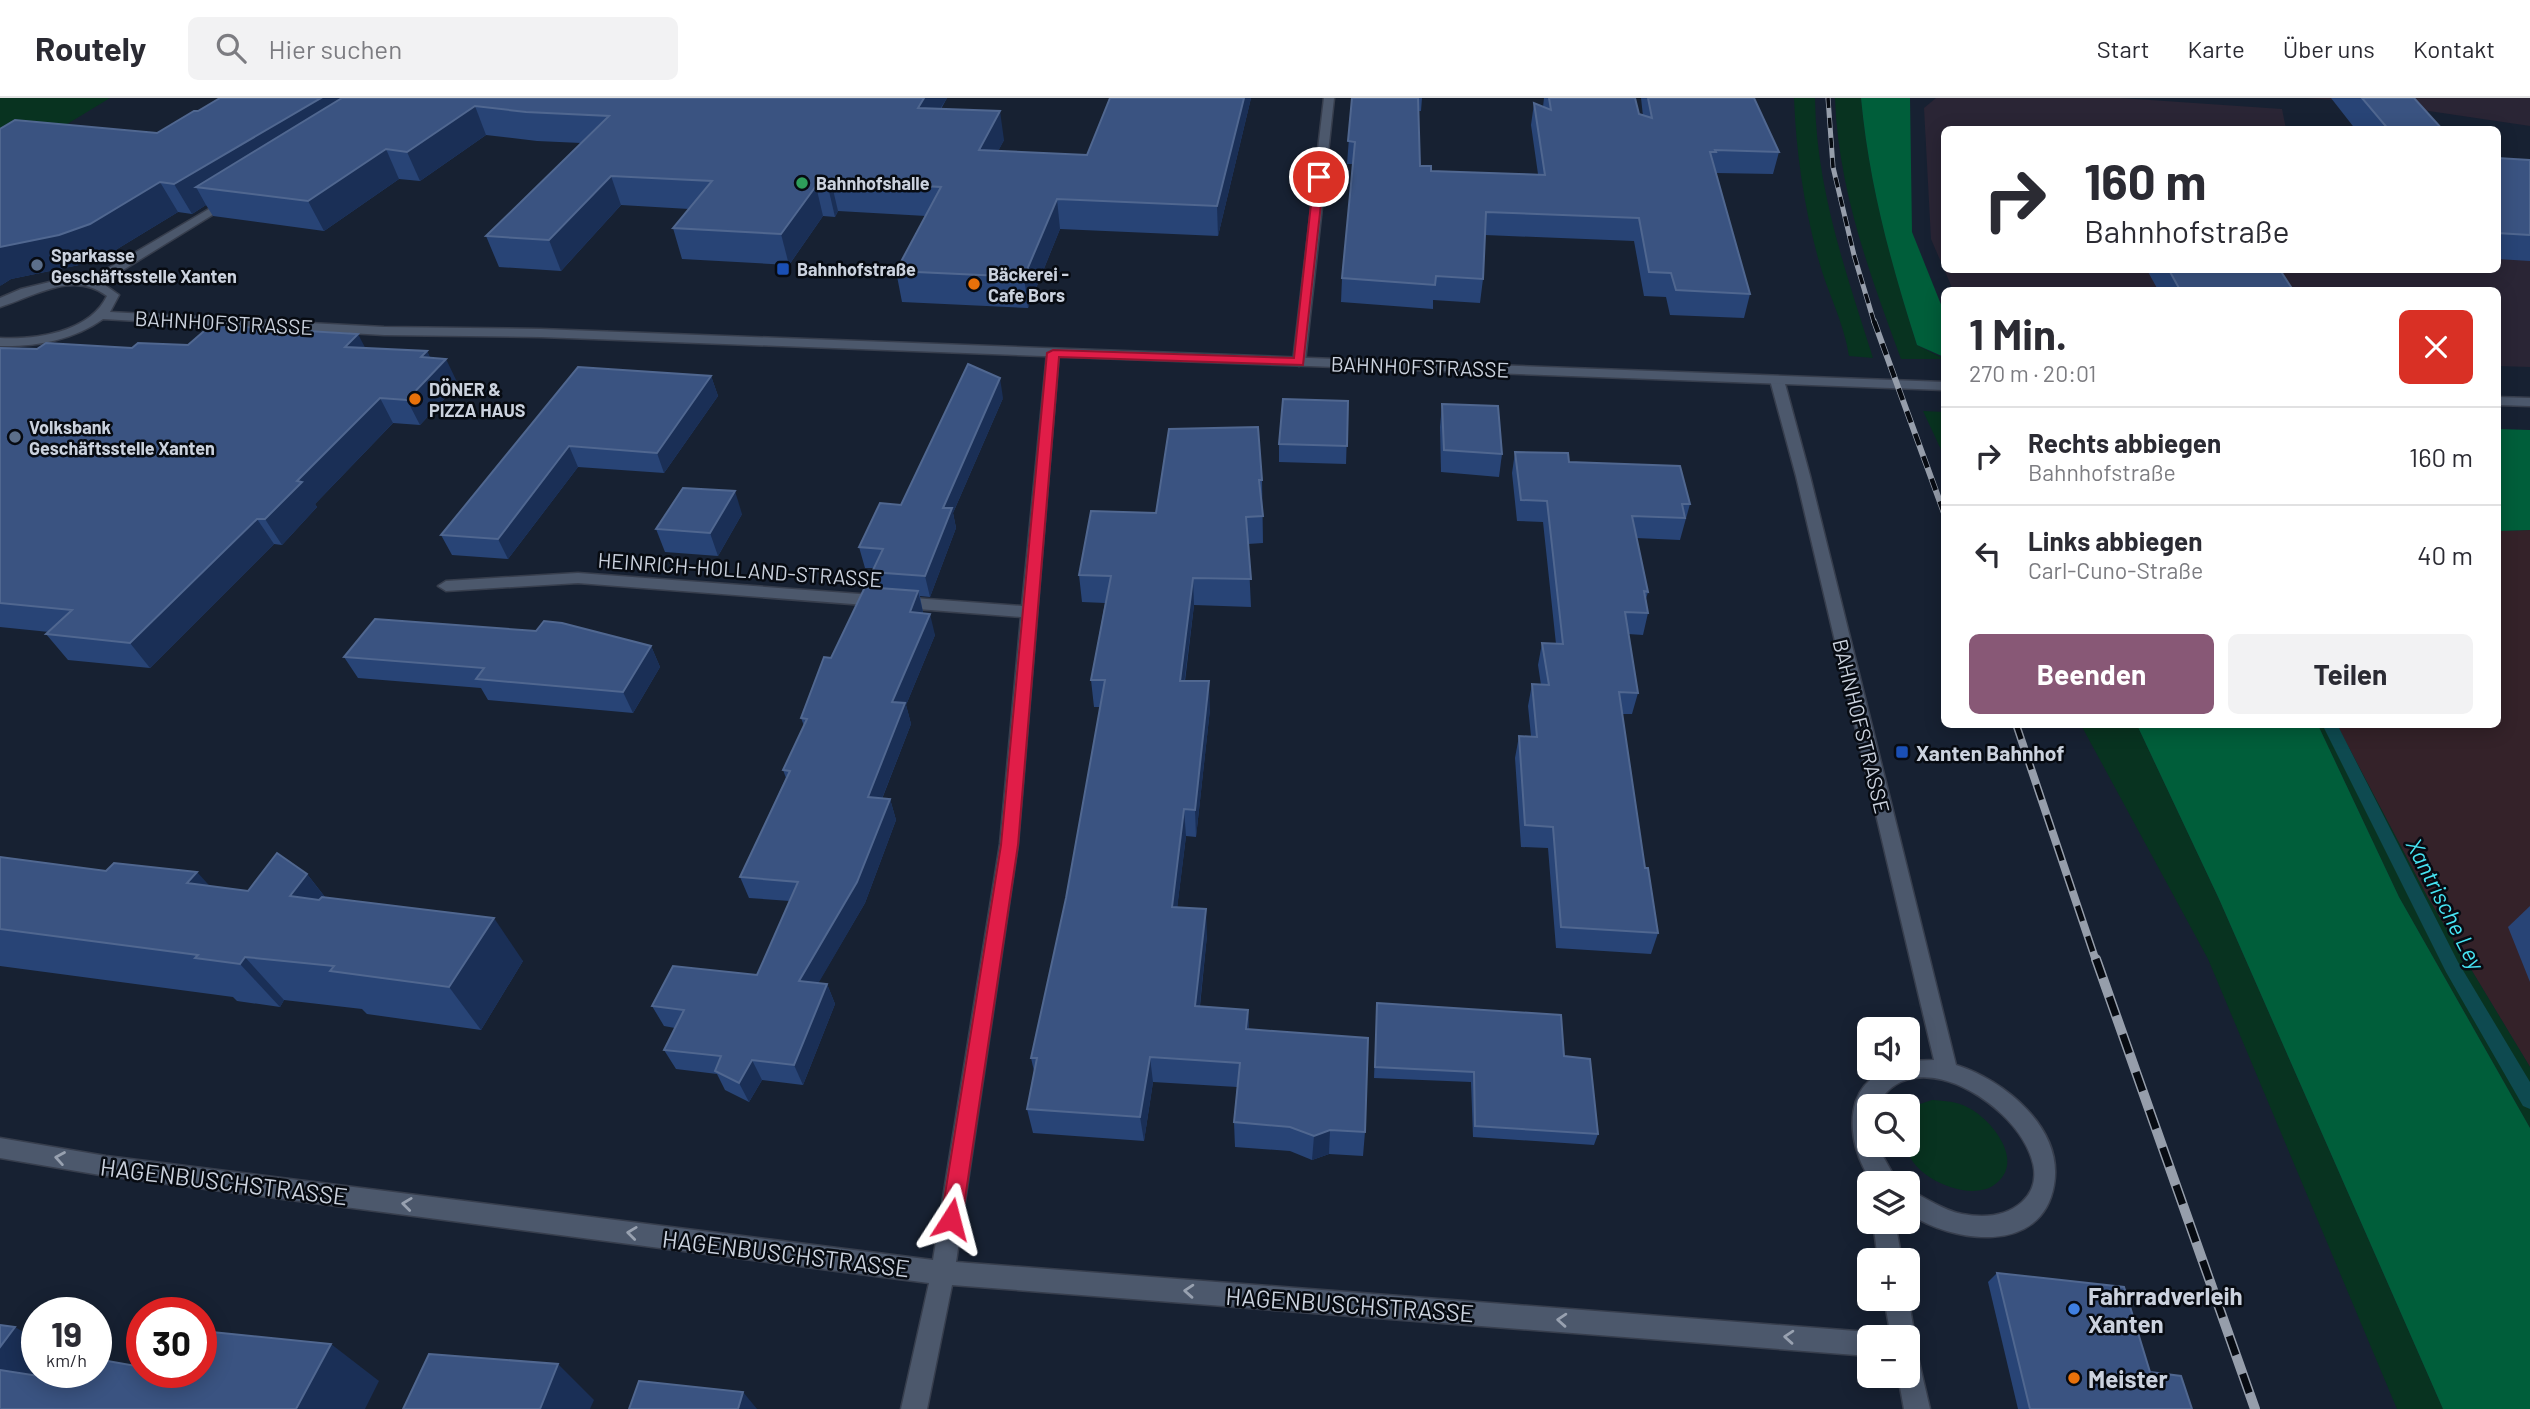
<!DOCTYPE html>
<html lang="de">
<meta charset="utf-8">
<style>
body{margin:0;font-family:Barlow,sans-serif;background:#f2f2f3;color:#2b2b33;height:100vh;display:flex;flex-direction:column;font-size:26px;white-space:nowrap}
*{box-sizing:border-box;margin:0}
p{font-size:23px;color:#7c7c81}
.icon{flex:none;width:38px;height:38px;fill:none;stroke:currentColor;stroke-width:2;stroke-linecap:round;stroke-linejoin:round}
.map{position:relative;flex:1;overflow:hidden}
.details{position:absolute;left:1941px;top:189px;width:560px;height:441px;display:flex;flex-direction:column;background:#fff;border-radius:10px;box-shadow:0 4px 18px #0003}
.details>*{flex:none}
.top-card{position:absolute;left:1941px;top:28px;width:560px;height:147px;border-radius:10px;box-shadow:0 4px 18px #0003;background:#fff;color:#2b2b33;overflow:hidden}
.controls{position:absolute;left:1857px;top:919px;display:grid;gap:14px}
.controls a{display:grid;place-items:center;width:63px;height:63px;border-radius:10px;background:#fff;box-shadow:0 4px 18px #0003;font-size:35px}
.speed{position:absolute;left:21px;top:1199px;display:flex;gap:14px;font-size:35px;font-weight:700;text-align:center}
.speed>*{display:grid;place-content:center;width:91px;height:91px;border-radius:50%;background:#fff;box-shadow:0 4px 18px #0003;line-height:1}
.speed small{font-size:18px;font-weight:400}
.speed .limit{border:10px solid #d22;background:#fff;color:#111}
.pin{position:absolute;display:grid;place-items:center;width:60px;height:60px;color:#fff;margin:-30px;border:4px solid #fff;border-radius:50%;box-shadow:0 2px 7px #0007}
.me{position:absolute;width:77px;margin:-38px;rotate:9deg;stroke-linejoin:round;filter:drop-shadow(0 0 5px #0008)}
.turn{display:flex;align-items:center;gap:24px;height:147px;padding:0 28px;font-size:32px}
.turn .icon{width:91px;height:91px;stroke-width:2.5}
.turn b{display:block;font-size:49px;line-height:60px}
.round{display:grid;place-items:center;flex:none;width:74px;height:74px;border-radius:10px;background:#f2f2f3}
.headline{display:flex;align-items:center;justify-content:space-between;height:119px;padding:0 28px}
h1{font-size:42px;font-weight:700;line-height:52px}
.cta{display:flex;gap:14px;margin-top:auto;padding:14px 28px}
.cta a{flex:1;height:80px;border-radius:10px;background:#885876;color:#fff;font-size:28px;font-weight:700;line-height:80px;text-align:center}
.cta a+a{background:#f2f2f3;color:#2b2b33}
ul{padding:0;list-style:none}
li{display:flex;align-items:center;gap:21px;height:98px;padding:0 28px;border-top:2px solid #e1e1e2}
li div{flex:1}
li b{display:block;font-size:26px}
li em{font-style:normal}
header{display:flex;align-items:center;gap:42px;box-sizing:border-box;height:98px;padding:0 35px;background:#fff;border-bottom:2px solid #e1e1e2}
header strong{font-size:33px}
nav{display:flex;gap:38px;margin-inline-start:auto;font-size:24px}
.search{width:490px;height:63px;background:#f2f2f3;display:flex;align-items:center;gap:18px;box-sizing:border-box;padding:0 24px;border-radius:10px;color:#7c7c81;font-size:26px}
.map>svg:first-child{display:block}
</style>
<header>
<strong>Routely</strong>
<div class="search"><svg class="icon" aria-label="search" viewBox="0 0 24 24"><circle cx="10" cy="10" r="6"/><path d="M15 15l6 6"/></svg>Hier suchen</div>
<nav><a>Start</a><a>Karte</a><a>Über uns</a><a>Kontakt</a></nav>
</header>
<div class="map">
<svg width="2530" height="1311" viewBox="0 0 2530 1311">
<rect width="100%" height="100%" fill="#172132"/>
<path fill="#342229" d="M2530,432V969L2428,800L2337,627L2497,626V433Z"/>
<g fill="#2a2535">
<path d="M1936,0H2121L2282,11L2286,31L1944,32V172H2497V80L2530,84V269L2497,268V192H1953L1931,141L1924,10Z"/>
<path d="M2305,0H2530V28L2368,4Z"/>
</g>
<g fill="#083320">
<path d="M0,0H110L0,67Z"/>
<path d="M1794,0H1815C1816,90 1846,175 1873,260L1849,258C1844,224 1827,194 1818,160C1804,108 1796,54 1794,0Z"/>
<path d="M1835,0H1861C1869,86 1891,165 1917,247L1944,261H1901C1870,177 1838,91 1835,0Z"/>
<path d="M1923,313L1944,314V358Z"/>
<path d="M2081,627H2137L2219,801L2443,1311H2397L2208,861Z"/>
<path d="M2318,627H2337L2428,800L2530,969V1030L2399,799Z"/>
<path d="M1932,1002C1945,1003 1957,1003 1969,1010C1992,1022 2027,1065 1994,1087C1969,1105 1910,1079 1906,1048C1906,1042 1907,1026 1908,1017L1917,1007Z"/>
</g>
<g fill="#005e3a">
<path d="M1861,0H1910L1912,134L1944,214V259L1917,247C1891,166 1869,86 1861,0Z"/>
<path d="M2497,331L2530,332V432L2497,433Z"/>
<path d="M2137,627H2318L2399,799L2530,1030V1311H2443L2219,801Z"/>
</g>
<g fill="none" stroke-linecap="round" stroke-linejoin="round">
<path fill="#0e4a50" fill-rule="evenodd" d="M2322,626H2337L2458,864L2530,984V1011L2523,1008L2446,874Z"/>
<defs>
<g id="minor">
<path d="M1324,0H1334L1305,264L1299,268L1293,264Z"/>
<path d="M1053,251L1059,255L1018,746L956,1164L1869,1234L1878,1239H1869V1258L952,1187L927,1311H901L929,1185L106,1078L0,1060V1040L106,1058L933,1162L1000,746L1021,519L578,485L446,493L438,488L446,483L578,475L1022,508L1047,255Z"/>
<path d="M1777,278L1784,282L1810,378L1956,967C2004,982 2064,1030 2054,1087C2042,1158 1952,1145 1908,1115V1092C1927,1100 1942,1112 1962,1116C1984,1120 2005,1119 2022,1104C2079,1052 1922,922 1877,1008H1869V1046H1876L1898,1085H1873C1842,1044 1841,970 1908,970V963L1934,962L1796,378L1770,282Z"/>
<path d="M1873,1124H1895L1902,1162H1878Z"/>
<path d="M1908,1199L1915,1239L1912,1248L1908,1249V1239H1891L1884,1200Z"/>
<path d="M1908,1252L1917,1255L1930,1311H1904L1898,1278H1908Z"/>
</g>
<g id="tertiary">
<path d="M231,98L237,101L235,103L102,185L119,197L110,214L384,229L541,231L1944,284V292L541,239L384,237L103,221C74,242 35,249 0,248V240C36,242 90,234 107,198C73,172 33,199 0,209V200L21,191L58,182L90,181Z"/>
<path d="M2497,299L2530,300V308L2497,307Z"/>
</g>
</defs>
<use href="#minor" stroke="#373e4d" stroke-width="3"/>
<use href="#tertiary" stroke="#373e4d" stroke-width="3"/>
<use href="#minor" fill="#4c586c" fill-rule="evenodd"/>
<use href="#tertiary" fill="#4c586c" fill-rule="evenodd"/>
<defs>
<path id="rail-far3" d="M1828,0L1833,69L1854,157L1874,224"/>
<path id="rail-far2" d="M1874,223L1944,415"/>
<path id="rail-far1" d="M2016,626L2096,863"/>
<path id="rail" d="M2096,861L2255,1311"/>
</defs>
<use href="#rail-far3" stroke="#969eab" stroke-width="5"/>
<use href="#rail-far2" stroke="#969eab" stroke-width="6"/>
<use href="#rail-far1" stroke="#969eab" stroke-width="8"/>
<use href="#rail" stroke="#969eab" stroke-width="10"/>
<use href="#rail-far3" stroke="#070b12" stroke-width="3.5" stroke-dasharray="10" stroke-linecap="butt"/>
<use href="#rail-far2" stroke="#070b12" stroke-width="4.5" stroke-dasharray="12" stroke-linecap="butt"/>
<use href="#rail-far1" stroke="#070b12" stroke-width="5" stroke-dasharray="16" stroke-linecap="butt"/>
<use href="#rail" stroke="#070b12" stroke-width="7" stroke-dasharray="20" stroke-linecap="butt"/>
</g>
<g fill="#284476">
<path d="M220,0H947L941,11L1004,42L998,53L1087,57L1110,0H1251L1218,138L1060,131L1028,210L902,204L896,173L926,118L838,113L835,119L823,118L789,167L682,161L673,130L689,111L621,107L561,173L499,169L486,138L581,45L537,43L486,37L420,83L399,81L324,133L213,118L206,107L192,116L178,114L109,156L79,167L11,181L0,188L157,35L198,13Z"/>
<path d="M1352,0H1422L1421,13H1418L1420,68L1431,73L1538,76L1531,27L1534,5L1543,9L1544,0H1635L1639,16L1643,18L1641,0H1754L1779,54L1773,76L1716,75L1750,196L1744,220L1670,217L1666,199L1644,198L1634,143L1485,137L1483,181L1480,205L1433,202V211L1341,204L1342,180L1353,66H1347Z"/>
<path d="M2331,0H2414L2443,32H2356Z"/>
<path d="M2497,60L2530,62V163L2497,161Z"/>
<path d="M2147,172H2280L2293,192H2158Z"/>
<path d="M0,250L37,251L132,250H365L427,253L430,260L458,286L420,327L393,325L315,406L317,409L282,447L274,446L150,570L68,562L46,536L49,534L0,529Z"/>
<path d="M578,269L711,278L718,298L664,375L578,369L508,461L452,457L441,437Z"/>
<path d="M1003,300L953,415L956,430L930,499L920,498L923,515L935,537L906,607L911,626L882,701H890L896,722L865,805L818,885L827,886L835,906L803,987L762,982L749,1004L725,992L717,976L676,971L664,952L675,930L664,928L652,908L757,877L790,803L749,800L740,779L786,680L783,672L804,628L801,620L831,560L876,489L872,474L874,470H865L859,449Z"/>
<path d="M1348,303L1346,366L1279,364V346Z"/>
<path d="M1442,306L1502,356L1499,379L1441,374L1440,329Z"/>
<path d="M1169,331L1262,382L1263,445L1248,446L1251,509L1194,507L1185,583L1210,611L1196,739L1186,738L1177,810L1207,837L1200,908L1248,912L1249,932L1365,1034L1363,1058L1329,1056L1312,1062L1290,1053L1235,1049L1234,1024L1237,989L1153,984L1144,1043L1033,1035L1027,1011L1034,973L1031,960L1066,800L1100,609H1094L1091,582L1105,505L1082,504L1079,477L1156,415Z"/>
<path d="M1515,354L1569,364L1690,406L1680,442L1636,440L1648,494L1646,501L1648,515L1643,537L1628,536L1638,595L1632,616H1622L1645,770L1658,835L1651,856L1556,850L1548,750L1521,749L1515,660L1519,638H1531L1528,608L1532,586L1541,587L1538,567L1542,545L1556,546L1543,424L1517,423L1512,375Z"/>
<path d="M742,416L718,458L665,454L656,431Z"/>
<path d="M651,548L660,569L633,615L488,602L481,590L358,580L344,559Z"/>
<path d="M0,759L248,793L307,776L325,799L523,863L481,932L367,916L362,911L284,902L280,909L237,903L233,899L0,868Z"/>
<path d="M2530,808V884L2508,829Z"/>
<path d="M1377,905L1564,958L1598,1036L1594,1047L1473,1039L1471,984L1374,980Z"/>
<path d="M1997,1175L2150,1274L2192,1311H2018L1988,1184Z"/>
</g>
<g fill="#1a2f56">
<path d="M321,0H381L196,89L206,107L192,116L174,86Z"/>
<path d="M924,0H947L923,38L918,10Z"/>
<path d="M1244,0H1251L1218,138L1217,108Z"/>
<path d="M475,8L486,37L420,83L407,54Z"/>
<path d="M1000,13L1004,42L983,82L979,52Z"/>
<path d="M386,51L399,81L324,133L308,103Z"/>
<path d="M611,78L621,107L561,173L549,142Z"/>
<path d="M831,83L838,113L835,119L828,89Z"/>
<path d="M160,84L178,114L109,156L79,167L11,181L0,188V149Z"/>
<path d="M816,88L823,118L789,167L781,136Z"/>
<path d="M1057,101L1060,131L1028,210L1024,179Z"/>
<path d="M358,236L371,261L345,249Z"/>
<path d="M427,253L436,271L446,261L458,286L420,327L407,302L421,259Z"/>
<path d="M711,278L718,298L664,375L657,355Z"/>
<path d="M1000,280L1003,300L953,415L956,430L930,499L925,478L943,410Z"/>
<path d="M380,300L393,325L315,406L317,409L282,447L265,421L297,383Z"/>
<path d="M569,348L578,369L508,461L498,441Z"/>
<path d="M735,393L742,416L718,458L710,435Z"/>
<path d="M257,421L274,446L150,570L130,545Z"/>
<path d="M1193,480L1194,507L1181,610L1180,583Z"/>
<path d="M918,493L923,514L915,536L910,514Z"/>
<path d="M930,516L935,537L906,607L911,626L874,721L868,699L892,604Z"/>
<path d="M651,548L660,569L633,615L623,594Z"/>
<path d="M1209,583L1210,611L1196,739L1195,712Z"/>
<path d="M890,701L896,722L865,805L808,903L799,883Z"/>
<path d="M1184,711L1186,738L1174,836L1172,809Z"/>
<path d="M197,774L237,818L187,785Z"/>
<path d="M307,776L342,821L290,798Z"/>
<path d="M1206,811L1207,837L1197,934L1195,908Z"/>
<path d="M494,820L523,863L481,932L449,889Z"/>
<path d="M245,859L284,902L280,909L240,866Z"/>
<path d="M827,886L835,906L803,987L794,967Z"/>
<path d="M1248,912L1249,937L1246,931Z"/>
<path d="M1150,959L1153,984L1144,1043L1140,1019Z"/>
<path d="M752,962L762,982L749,1004L739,985Z"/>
<path d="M1330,1032L1329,1056L1312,1062L1314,1038Z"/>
<path d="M15,1229L37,1242V1274H73L51,1306L0,1278V1249Z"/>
<path d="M331,1246L379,1283L365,1311H296Z"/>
<path d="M558,1266L594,1302L590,1311H540Z"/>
<path d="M743,1294L757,1311H738Z"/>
</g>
<g fill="#3a5381" stroke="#506790" stroke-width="2">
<path d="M220,0H321L174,86L160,84L90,126L59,137L0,149V31L15,22L157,35L194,13H198Z"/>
<path d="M342,0H924L918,10L1000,13L979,52L1087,57L1110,0H1244L1217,108L1057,101L1024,179L896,173L941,89L831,83L828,89L816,88L781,136L673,130L712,83L611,78L549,142L486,138L609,18L526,14L475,8L407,54L386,51L308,103L196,89Z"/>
<path d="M1352,0H1418L1420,68H1431V73L1545,77L1534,5L1551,12L1549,0H1635L1639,16L1652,20L1648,0H1754L1779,54L1715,52L1716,54H1710L1750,196L1676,192L1671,175L1649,174L1639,120L1486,114L1483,181L1436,178L1435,187L1342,180L1355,44L1348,43Z"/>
<path d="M2362,0H2414L2443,32H2389Z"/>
<path d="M2497,60L2530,62V137L2497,135Z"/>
<path d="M2169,172H2280L2293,192H2180Z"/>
<path d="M211,227L358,236L345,249L427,253L421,259L446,261L407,302L380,300L297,383L302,384L265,421H257L130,545L46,536L72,512L0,505V250L37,251L46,245L132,250L138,245L188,247Z"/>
<path d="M968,266L1000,280L943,410H952L925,478L872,474L883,451L859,449L880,405L901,407Z"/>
<path d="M578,269L711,278L657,355L569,348L498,441L441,437Z"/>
<path d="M1283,301L1348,303L1347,348L1279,346Z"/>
<path d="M1442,306L1498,308L1502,356L1444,352Z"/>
<path d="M1258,329L1262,382H1259L1263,418L1246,419L1251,481L1193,480L1180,583H1209L1195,712L1184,711L1172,809L1206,811L1195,908L1248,912L1246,931L1368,940L1365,1034L1330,1032L1314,1038L1290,1029L1234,1024L1240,965L1150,959L1140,1019L1027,1011L1037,960H1031L1066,800L1105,582H1091L1111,478L1079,477L1091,413L1156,415L1169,331Z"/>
<path d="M1515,354L1568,355L1569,364L1680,368L1690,406H1682L1685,420L1632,418L1648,494L1644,493L1648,515L1625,514L1638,595L1619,594L1645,770H1648L1658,835L1561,829L1553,729L1525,727L1519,638L1537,639L1532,586L1549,587L1542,545L1563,546L1547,403L1521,402Z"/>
<path d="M683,390L735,393L710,435L656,431Z"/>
<path d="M865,489L918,493L910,514L930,516L892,604L905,605L868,699L890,701L857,784L799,883L827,886L794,967L752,962L739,985L715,973L721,958L664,952L684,912L652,908L673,868L757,877L798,784L740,779L790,673L783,672L807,621L801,620L824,559L831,560Z"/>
<path d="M375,521L536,533L544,523L562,525L651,548L623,594L476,581L484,570L344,559Z"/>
<path d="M277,755L307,776L290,798L319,802L322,799L494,820L449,889L330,873L334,868L245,859L240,866L195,860L198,857L0,831V759L106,773L114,765L197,774L187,785L248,793Z"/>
<path d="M1377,905L1561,917L1564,958L1590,961L1598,1036L1475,1028L1474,974L1375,969Z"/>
<path d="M1997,1175L2124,1189L2150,1274L2181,1278L2192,1311H2030Z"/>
<path d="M0,1227L15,1229L0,1249Z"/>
<path d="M202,1233L331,1246L296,1311H0V1272L77,1284L84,1274H96V1261L142,1269V1274H168L176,1275L177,1274H201Z"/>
<path d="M429,1256L558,1266L540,1311H403Z"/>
<path d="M639,1283L743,1294L738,1311H629Z"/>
</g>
<defs><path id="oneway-chevron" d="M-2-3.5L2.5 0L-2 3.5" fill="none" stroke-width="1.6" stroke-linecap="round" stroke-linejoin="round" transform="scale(1.75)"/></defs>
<g stroke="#98a1b0">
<use href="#oneway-chevron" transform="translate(60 1060) rotate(-170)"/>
<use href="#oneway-chevron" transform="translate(407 1106) rotate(-173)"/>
<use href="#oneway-chevron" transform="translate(632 1135) rotate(-173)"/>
<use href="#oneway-chevron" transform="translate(1189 1193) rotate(-176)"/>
<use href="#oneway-chevron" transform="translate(1562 1222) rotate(-176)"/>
<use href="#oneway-chevron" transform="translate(1789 1239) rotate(-176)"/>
</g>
<path fill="#e11d48" stroke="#92132f" stroke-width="2" d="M1319,76L1324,79L1303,267L1059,259L1018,747L962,1121L959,1128L951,1131L944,1128L941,1121L1001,747L1047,255L1053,252L1294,260L1314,79Z"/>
<circle fill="#2e9e5b" stroke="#070b12" stroke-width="2.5" cx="802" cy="85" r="7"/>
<g fill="#5c6f8a" stroke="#070b12" stroke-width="2.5">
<circle cx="37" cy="167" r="7"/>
<circle cx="15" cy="339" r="7"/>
</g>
<g fill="#1a4fb4" stroke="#070b12" stroke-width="2.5">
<rect x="776" y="164" width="14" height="14" rx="3.5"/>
<rect x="1895" y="647" width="14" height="14" rx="3.5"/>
</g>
<g fill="#e8710a" stroke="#070b12" stroke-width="2.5">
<circle cx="974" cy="186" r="7"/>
<circle cx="415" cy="301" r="7"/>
<circle cx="2074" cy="1280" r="7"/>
</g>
<circle fill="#3f7fe0" stroke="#070b12" stroke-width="2.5" cx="2074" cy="1211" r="7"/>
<g text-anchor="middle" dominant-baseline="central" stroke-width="5" stroke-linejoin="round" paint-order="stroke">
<g font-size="18" font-weight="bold" fill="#cbd2de" stroke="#070b12" text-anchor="start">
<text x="816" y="85">Bahnhofshalle</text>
<text x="51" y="157">Sparkasse<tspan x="51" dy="21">Geschäftsstelle Xanten</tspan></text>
<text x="797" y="171">Bahnhofstraße</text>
<text x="988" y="176">Bäckerei -<tspan x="988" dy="21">Cafe Bors</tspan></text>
<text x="429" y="291">DÖNER &amp;<tspan x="429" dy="21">PIZZA HAUS</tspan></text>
<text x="29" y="329">Volksbank<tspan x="29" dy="21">Geschäftsstelle Xanten</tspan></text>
</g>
<g font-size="21" fill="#cbd2de" stroke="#070b12">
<text transform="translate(224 224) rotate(3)">BAHNHOFSTRASSE</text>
<text transform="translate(1420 268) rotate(2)">BAHNHOFSTRASSE</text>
<text transform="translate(740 471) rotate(4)">HEINRICH-HOLLAND-STRASSE</text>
<text transform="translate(1862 628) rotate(76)">BAHNHOFSTRASSE</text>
</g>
<g font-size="21" font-weight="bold" fill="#cbd2de" stroke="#070b12" text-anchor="start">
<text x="1916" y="654">Xanten Bahnhof</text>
</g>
<g font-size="23" font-style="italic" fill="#46e4f3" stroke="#070b12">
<text transform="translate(2446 806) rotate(63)">Xantrische Ley</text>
</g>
<g font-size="24" fill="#cbd2de" stroke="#070b12">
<text transform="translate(224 1083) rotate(7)">HAGENBUSCHSTRASSE</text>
<text transform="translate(786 1155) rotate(7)">HAGENBUSCHSTRASSE</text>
<text transform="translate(1350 1206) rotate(4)">HAGENBUSCHSTRASSE</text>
</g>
<g font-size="24" font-weight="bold" fill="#cbd2de" stroke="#070b12" text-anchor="start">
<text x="2088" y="1197">Fahrradverleih<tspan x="2088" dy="28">Xanten</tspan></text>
<text x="2088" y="1280">Meister</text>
</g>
</g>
</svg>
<div class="controls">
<a><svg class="icon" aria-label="sound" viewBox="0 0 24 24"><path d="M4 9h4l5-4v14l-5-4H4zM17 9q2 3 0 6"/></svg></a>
<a><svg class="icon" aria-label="search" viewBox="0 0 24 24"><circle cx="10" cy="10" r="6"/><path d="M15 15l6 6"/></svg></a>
<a><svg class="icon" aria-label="layers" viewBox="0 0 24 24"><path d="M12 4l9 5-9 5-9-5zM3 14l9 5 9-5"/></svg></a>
<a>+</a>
<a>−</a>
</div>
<div class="speed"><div>19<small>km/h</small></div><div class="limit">30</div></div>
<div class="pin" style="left:1319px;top:79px;background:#d93025"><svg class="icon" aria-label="arrive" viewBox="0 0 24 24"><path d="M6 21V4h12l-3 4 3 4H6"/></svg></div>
<svg class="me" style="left:951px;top:1121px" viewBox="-20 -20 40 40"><path d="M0-17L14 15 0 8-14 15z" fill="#e11d48" stroke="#fff" stroke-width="4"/></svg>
<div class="top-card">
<div class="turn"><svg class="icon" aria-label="right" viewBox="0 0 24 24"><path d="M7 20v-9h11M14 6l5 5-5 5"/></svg><div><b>160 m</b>Bahnhofstraße</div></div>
</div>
<section class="details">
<div class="headline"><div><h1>1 Min.</h1><p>270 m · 20:01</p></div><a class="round" style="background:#d93025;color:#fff"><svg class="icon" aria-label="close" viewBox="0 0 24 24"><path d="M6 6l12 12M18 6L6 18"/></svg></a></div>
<ul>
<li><svg class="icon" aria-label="right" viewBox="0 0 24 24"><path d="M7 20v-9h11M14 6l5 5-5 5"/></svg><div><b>Rechts abbiegen</b><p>Bahnhofstraße</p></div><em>160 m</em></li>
<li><svg class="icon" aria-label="left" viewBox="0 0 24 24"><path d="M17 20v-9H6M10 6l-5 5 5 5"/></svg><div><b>Links abbiegen</b><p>Carl-Cuno-Straße</p></div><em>40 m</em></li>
</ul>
<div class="cta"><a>Beenden</a><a>Teilen</a></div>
</section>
</div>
